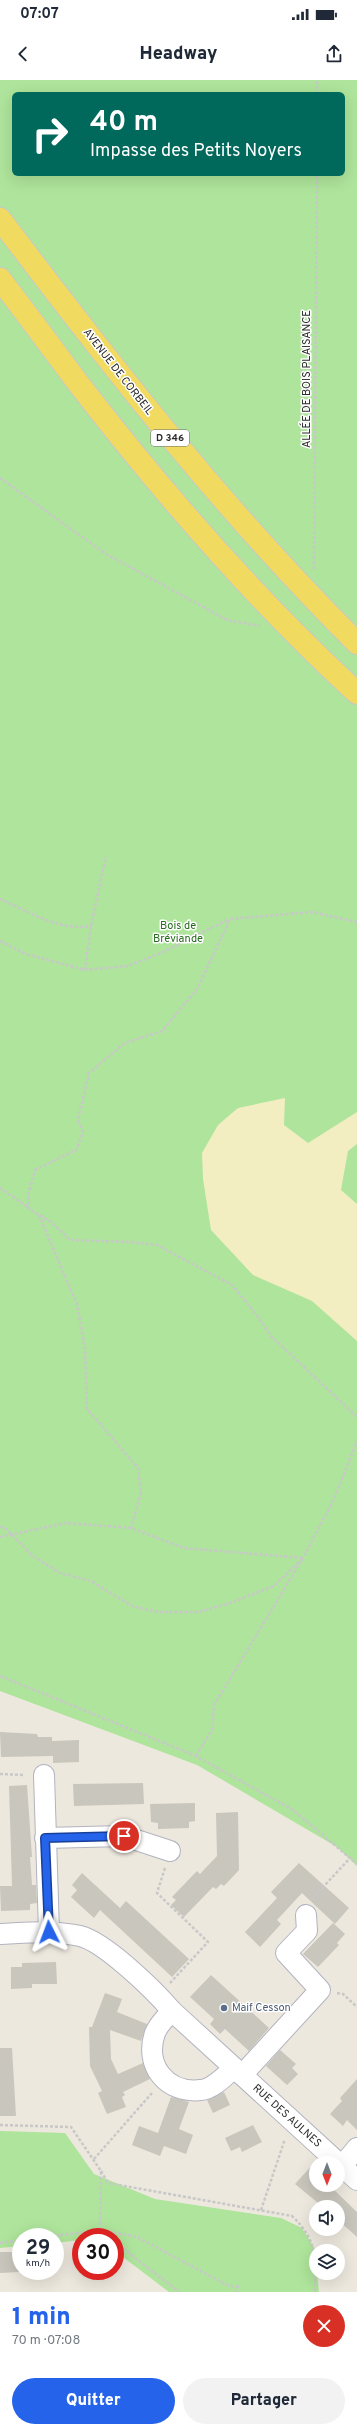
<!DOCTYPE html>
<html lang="fr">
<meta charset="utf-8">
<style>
body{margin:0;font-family:Overpass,sans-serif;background:#f2f2f3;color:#1f2937;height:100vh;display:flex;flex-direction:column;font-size:15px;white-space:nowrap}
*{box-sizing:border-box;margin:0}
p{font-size:13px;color:#747a83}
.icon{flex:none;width:22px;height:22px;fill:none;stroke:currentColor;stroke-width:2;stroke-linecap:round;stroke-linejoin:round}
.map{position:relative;height:2212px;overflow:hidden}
.sheet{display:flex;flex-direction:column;background:#fff;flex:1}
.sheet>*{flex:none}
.top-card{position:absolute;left:12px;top:12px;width:333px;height:84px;border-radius:6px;box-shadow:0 4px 16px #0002;background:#00695c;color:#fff;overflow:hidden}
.needle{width:26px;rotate:180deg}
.tools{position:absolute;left:309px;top:2076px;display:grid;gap:8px}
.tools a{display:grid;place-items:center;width:36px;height:36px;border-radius:50%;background:#fff;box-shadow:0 4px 16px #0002;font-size:20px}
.speed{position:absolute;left:12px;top:2148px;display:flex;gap:8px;font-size:20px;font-weight:700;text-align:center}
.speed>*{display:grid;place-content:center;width:52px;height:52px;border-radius:50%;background:#fff;box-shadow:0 4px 16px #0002;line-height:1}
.speed small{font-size:10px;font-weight:400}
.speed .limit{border:6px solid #d22;background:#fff;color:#111}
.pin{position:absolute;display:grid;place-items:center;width:34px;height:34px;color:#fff;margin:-17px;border:2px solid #fff;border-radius:50%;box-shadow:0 1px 4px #0007}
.me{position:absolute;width:44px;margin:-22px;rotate:357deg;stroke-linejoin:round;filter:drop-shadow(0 0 3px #0008)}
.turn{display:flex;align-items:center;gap:14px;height:84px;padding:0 12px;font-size:18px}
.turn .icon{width:52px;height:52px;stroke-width:2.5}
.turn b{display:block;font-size:28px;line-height:34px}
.round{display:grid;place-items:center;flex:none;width:42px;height:42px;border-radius:21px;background:#f2f2f3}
.summary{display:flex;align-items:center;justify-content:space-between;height:68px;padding:0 12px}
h1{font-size:24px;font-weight:800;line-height:30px;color:#2563eb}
.action{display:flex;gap:8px;margin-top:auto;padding:8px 12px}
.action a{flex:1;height:46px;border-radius:24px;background:#2563eb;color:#fff;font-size:16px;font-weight:800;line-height:46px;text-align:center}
.action a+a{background:#f2f2f3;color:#1f2937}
.status{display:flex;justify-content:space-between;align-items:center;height:28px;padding:0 20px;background:#fff;direction:ltr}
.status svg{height:11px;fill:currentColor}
header{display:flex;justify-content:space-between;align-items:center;height:52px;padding:0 12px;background:#fff;font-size:18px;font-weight:800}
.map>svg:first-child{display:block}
</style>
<div class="status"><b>07:07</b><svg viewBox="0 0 49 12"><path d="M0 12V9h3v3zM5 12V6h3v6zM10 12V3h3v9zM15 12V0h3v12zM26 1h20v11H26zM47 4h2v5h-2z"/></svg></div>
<header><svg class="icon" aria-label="back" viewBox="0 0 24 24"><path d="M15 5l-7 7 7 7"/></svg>Headway<svg class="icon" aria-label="share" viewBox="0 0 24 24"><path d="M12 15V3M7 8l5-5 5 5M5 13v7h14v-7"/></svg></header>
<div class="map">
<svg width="357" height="2212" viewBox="0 0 357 2212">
<rect width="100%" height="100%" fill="#ede8de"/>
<g fill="#aee49b" fill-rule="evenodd">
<path d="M0,0H357V1786L337,1767L197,1685L0,1611ZM14,14H343V94H14Z"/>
<path d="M0,2051L65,2053L94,2094L155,2119L281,2138L302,2148L315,2169L319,2212H169L115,2171V2157H81V2160L55,2163V2157H21V2166L0,2168Z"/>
</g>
<path fill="#f2eec2" d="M285,1018L284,1045L308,1063L357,1032V1064L348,1071L341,1110L357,1124V1261L312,1221L253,1195L211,1150L203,1099L202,1073L218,1045L238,1028Z"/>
<g fill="#c9c6bd">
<path d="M0,1652L37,1654L38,1657H52V1661L79,1660V1682L53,1683V1676L1,1677Z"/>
<path d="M143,1703L144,1724L74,1726L73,1704Z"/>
<path d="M27,1705L32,1777H30L32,1805H36L37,1823L30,1824V1830L1,1831L0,1806H12L9,1706Z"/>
<path d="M195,1723V1741L189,1742V1748L158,1749V1743L151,1742L150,1724Z"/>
<path d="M238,1732L239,1790L224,1806L221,1804L216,1809L213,1807L184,1837L171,1825L176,1820L172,1817L197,1791L200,1794L217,1776L216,1733Z"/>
<path d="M299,1783L349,1828L335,1844L302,1813L277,1840L281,1844L260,1867L245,1852L277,1818L271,1812Z"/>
<path d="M82,1793L120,1828L126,1821L189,1879L172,1897L100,1830L94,1838L71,1817L77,1810L72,1805Z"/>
<path d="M333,1843L345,1854L337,1863L339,1865L318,1887L303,1874Z"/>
<path d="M56,1882L57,1904H32V1908L11,1909V1887H22V1883Z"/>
<path d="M211,1895L269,1948L249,1971L225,1949L220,1954L210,1944L214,1939L190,1917Z"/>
<path d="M105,1913L122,1919L117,1932L147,1944L141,1961L110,1950L111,1979L118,1994L143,1983L150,1999L123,2012L125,2015L122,2017L126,2027L107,2034L98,2013L102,2011L90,1986L89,1947H92Z"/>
<path d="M0,1968H12L16,2036H0Z"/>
<path d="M280,1970L296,1984L292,1988L298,1994L287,2005L266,1986Z"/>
<path d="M357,1999V2050L347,2040L343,2046L330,2034L342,2021L340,2018Z"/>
<path d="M224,2012L230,2025L213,2033L207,2020Z"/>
<path d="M171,2017L189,2022L179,2049L193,2055L186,2074L164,2066L160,2076L132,2065L139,2046L158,2053Z"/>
<path d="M253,2045L262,2062L242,2072L240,2067L231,2071L225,2058Z"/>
<path d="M316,2081V2105H329L357,2132V2157L338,2140V2127H323L295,2104Z"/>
<path d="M0,2172H20V2192L0,2193Z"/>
</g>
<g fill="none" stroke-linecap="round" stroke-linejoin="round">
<defs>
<g id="minor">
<path d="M44,1695L49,1852"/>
<path d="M45,1758L124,1756L170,1771"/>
<path d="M0,1854C26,1853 54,1850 80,1856C105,1862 155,1911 172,1931L357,2100"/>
<path d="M172,1931C166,1937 158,1945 155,1953C144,1985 166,2014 201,2010C213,2009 225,1996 234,1988"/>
<path d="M242,1995L320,1910L286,1873L307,1851L306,1835"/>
<path d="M342,2086L357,2068"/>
</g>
<g id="major">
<path d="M0,139C112,287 225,432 357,563"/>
<path d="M0,199C26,233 52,268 78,303C162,412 255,519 357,613"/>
</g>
</defs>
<use href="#minor" stroke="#b2b3bf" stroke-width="22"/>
<use href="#major" stroke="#c8c8c8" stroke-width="24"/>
<g stroke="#c8c8c8" stroke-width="2.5" stroke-dasharray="3 2" stroke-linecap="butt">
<path d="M317,14V0"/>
<path d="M0,398L106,474L227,540L260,546"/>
<path d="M314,489L317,94"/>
<path d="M0,819C28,831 60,852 91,846"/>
<path d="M357,842L312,832L230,839L197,909L162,951L125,963L89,993L78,1040L83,1052L76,1070L35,1090L28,1115L29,1129L51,1142L70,1160L131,1162L157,1165L232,1205L256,1234L271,1256L357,1337"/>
<path d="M0,861L26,874L85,890L127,886L161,873L229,839"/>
<path d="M85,890L91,846L106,776"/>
<path d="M0,1108L29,1128"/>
<path d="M39,1135L77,1224L85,1269L87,1329L138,1388L141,1413L131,1448"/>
<path d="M0,1447L5,1448L33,1476L60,1493L91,1501L132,1526L158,1532H199L230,1523L274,1506L303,1478L184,1468L131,1448L66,1443L0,1457"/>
<path d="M0,1596L196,1676L293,1730L357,1784"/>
<path d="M196,1676L212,1650L214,1625L303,1478L334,1419L357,1361"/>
<path d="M0,1694L25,1695"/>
<path d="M165,1788L157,1813L208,1862L170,1903"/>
<path d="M312,1819L350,1778"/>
<path d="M337,1913L343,1914L357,1927"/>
<path d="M0,2045L71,2047L101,2091L100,2150L46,2157"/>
<path d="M94,2079L152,2013"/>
<path d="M101,2091L108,2103L292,2136C319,2162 314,2177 315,2212"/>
<path d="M261,2130L285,2059"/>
<path d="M109,2157L100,2150L137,2157L227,2205L238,2207L236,2212"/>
<path d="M115,2162L179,2212"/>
<path d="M0,2163L21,2160"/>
</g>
<use href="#minor" stroke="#fff" stroke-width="20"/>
<use href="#major" stroke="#f1da60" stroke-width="22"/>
</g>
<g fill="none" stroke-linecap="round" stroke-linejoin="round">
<defs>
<path id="route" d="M49,1852L45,1758L124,1756"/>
</defs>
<use href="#route" stroke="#184099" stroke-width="10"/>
<use href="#route" stroke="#2563eb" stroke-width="7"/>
</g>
<circle fill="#5c6f8a" stroke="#fff" stroke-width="1.5" cx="224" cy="1928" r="4"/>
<g text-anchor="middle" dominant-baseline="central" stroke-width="3" stroke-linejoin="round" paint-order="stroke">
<rect fill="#fff" stroke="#6b6b6b" stroke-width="1" x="151" y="350" width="38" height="16" rx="3"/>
<g font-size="10" font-weight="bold" fill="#2c2c2c">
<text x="170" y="358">D 346</text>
</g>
<g font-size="11" fill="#2c2c2c" stroke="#fff">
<text transform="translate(118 292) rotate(52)">AVENUE DE CORBEIL</text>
<text transform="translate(307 299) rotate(-90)">ALLÉE DE BOIS PLAISANCE</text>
<text transform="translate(287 2036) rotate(42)">RUE DES AULNES</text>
</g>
<g font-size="11" fill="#256a1b" stroke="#fff">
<text x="178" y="846">Bois de<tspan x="178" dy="13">Bréviande</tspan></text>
</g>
<g font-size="11" fill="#4e5e75" stroke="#fff" text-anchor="start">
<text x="232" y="1928">Maif Cesson</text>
</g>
</g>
</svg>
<div class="tools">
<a><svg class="needle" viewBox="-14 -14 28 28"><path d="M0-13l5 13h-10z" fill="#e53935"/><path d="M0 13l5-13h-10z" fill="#747a83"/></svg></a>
<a><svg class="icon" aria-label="sound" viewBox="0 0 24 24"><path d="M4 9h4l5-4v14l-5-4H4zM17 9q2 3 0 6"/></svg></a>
<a><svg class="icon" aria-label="layers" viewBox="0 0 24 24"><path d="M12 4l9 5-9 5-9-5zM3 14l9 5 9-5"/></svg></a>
</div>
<div class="speed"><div>29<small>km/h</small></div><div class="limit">30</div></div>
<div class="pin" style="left:124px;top:1756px;background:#d93025"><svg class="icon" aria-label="arrive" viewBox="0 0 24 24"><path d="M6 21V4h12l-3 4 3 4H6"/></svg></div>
<svg class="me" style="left:49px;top:1852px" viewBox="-20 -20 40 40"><path d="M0-17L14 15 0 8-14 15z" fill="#2563eb" stroke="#fff" stroke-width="4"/></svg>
<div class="top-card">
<div class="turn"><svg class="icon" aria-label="right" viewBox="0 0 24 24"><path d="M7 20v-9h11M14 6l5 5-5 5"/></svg><div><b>40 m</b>Impasse des Petits Noyers</div></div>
</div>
</div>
<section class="sheet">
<div class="summary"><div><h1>1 min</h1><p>70 m · 07:08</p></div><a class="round" style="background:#d93025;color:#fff"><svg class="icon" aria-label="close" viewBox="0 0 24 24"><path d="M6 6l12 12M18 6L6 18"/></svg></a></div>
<div class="action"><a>Quitter</a><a>Partager</a></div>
</section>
